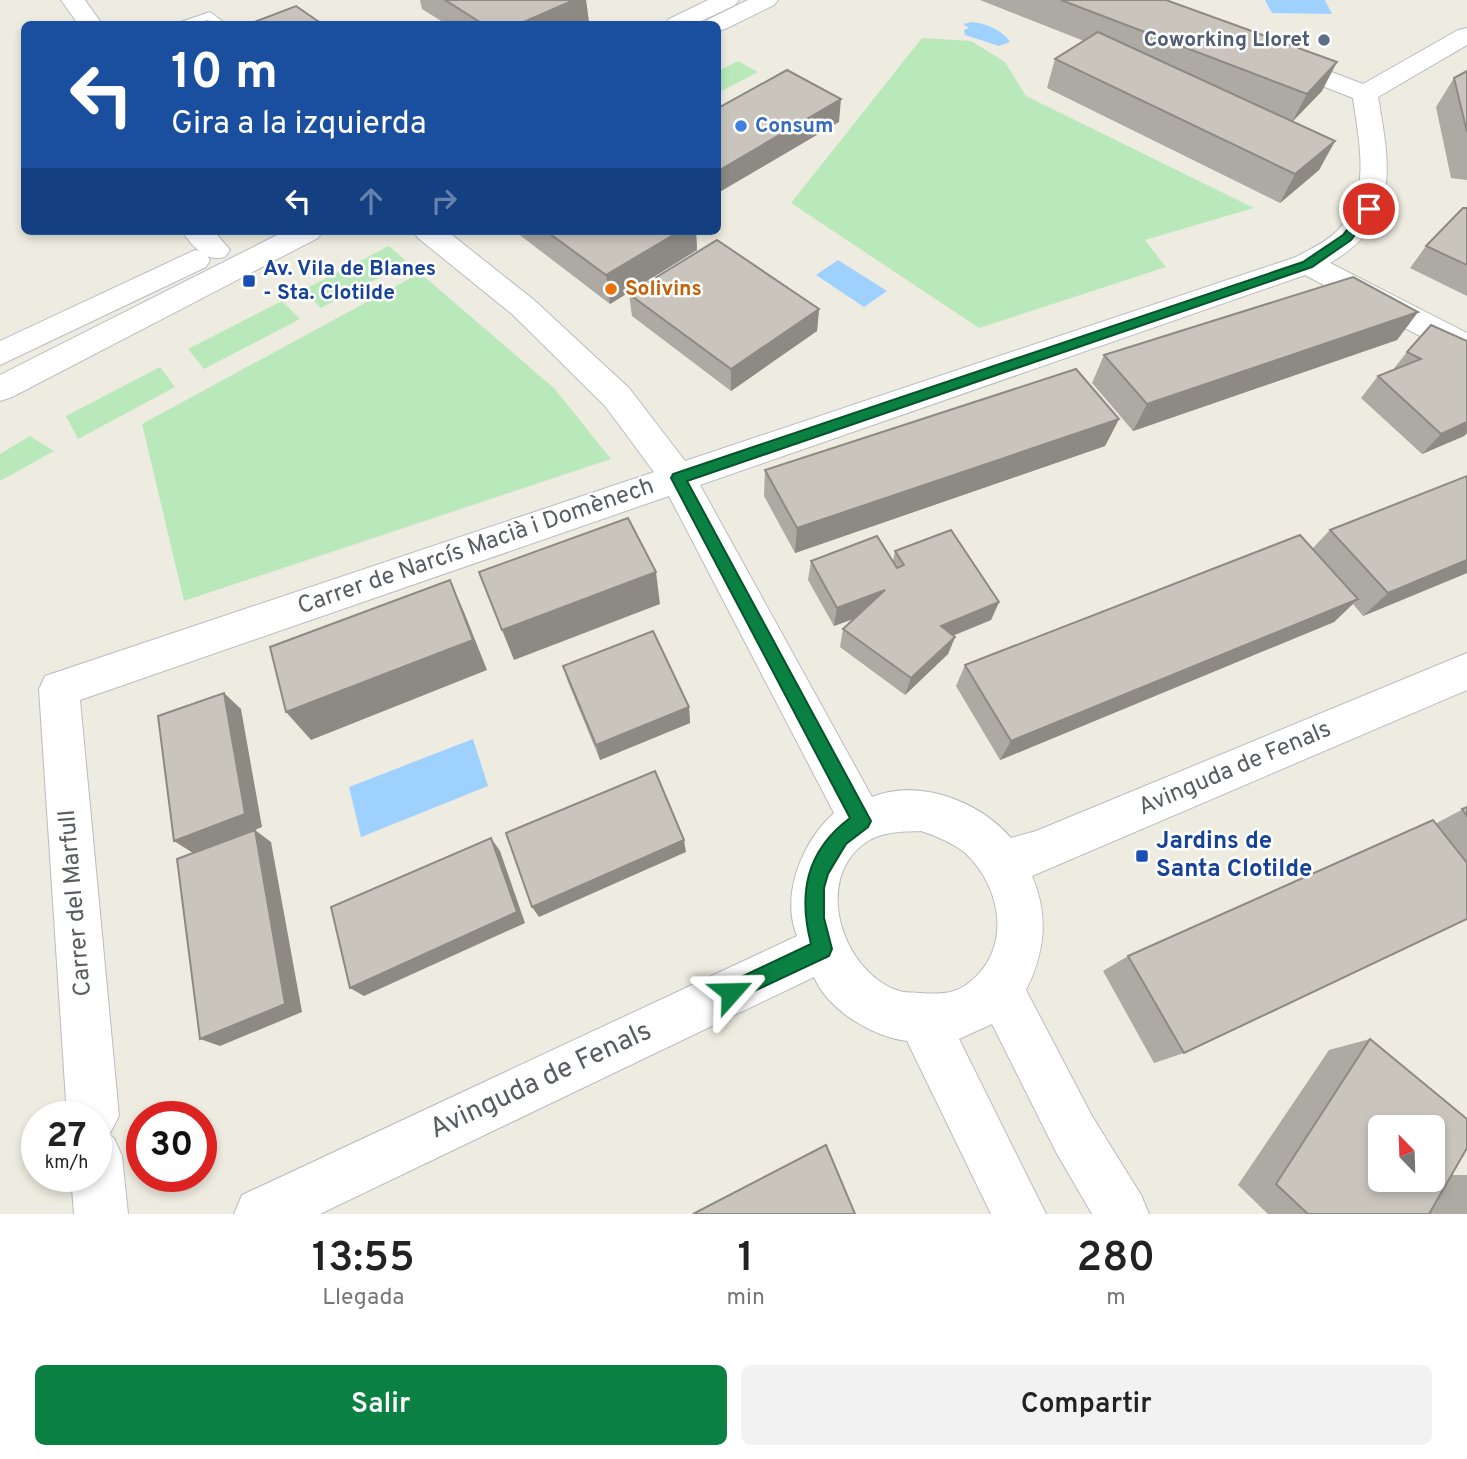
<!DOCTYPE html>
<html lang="es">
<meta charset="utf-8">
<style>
body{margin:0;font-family:Overpass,sans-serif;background:#f2f2f2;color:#222;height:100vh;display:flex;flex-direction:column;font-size:26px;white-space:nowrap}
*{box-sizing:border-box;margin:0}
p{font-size:23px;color:#767676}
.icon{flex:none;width:38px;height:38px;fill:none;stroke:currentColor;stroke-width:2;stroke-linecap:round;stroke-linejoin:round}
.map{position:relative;height:1214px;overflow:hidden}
.drawer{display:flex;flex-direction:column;background:#fff;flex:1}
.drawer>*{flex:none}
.top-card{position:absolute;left:21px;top:21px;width:700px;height:214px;border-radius:10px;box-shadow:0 4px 10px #0003;background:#1a4fa0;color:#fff;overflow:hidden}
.needle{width:46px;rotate:337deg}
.fabs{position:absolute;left:1368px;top:1115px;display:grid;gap:14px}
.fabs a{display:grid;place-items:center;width:77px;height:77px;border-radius:10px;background:#fff;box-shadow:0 4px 10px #0003;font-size:35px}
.speed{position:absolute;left:21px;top:1101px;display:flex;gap:14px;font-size:35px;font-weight:700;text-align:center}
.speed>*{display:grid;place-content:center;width:91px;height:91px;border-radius:50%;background:#fff;box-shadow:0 4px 10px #0003;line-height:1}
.speed small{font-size:18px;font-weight:400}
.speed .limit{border:10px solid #d22;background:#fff;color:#111}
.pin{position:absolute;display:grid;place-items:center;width:60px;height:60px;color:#fff;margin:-30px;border:4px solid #fff;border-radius:50%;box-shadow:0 2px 7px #0007}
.me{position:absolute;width:77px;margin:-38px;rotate:65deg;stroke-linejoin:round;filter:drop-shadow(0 0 5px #0008)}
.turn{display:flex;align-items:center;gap:24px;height:147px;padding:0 35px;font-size:32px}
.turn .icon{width:91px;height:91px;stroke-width:2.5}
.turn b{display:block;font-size:49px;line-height:60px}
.lanes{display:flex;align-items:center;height:66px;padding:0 35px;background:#0003;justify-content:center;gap:35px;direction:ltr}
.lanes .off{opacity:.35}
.eta{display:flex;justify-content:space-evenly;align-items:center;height:119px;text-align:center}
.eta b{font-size:42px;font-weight:600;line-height:49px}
.button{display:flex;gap:14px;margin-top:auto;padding:14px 35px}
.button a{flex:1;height:80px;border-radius:10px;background:#0b8043;color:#fff;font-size:28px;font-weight:600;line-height:80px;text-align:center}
.button a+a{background:#f2f2f2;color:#222}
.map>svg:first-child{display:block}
</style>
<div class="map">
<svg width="1467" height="1214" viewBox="0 0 1467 1214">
<rect width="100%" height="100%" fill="#eeece0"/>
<g fill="#b9e9bb">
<path d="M922,38L971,41L1005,62L1026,96L1254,208L1145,240L1166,267L979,328L791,203Z"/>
<path d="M738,61L758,72L718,93V71Z"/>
<path d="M389,246L408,263L321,308L303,290Z"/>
<path d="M420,273L555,389L611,459L184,601L142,424Z"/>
<path d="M282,301L300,319L204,369L188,349Z"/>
<path d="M160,367L175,387L78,439L66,416Z"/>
<path d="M30,436L54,451L0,481V454Z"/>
</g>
<g fill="#9fd1ff">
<path d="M1265,0H1325L1332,14L1272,13Z"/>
<path d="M972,22C985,23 1004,31 1010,42L999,46L965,35L964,30L969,28L963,24Z"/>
<path d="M838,260L887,291L864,307L816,275Z"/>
<path d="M473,739L488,786L361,837L349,787Z"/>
</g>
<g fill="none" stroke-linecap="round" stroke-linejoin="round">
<defs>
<path id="lane" d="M210,12L226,24H213L208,20L193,24H175Z"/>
<g id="street">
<path d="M61,0H85L102,24H78Z"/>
<path d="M1467,28V45L1378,97C1390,166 1401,222 1330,263L1467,333V358L1456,355L1305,275L700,485L872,797C919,778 979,801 1011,838L1036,831L1467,653V690L1032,876C1049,916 1045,952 1026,990L1092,1116L1141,1195L1149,1214H1092L1056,1152L992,1024L959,1039L1046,1214H991L907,1041C873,1037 828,1010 814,977L320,1214H234L242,1195L797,936C780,894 803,841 834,813L669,496L80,700L119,1116L109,1135L114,1138L122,1156L128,1214H74L71,1176H96V1116H67L39,689L45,676L654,472L605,406L512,314L418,238L413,231H447L534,300L629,388L685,461L1296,257C1310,249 1327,242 1338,230C1372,194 1359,142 1353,98L1271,66L1268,61L1271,56L1280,54L1289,56L1363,84L1458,30ZM921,831C936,836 951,842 964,852C1003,887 1013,952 966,985C951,995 936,994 920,993C913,992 905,993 899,991C843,973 812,881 865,843C882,831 901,832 921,831Z"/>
<path d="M182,231H214L230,250L225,257C205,262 193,247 182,231Z"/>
</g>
<g id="secondary">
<path d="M708,0H739L735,5L695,24H665L669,19Z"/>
<path d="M748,0H778L774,5L725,29L718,31V24H705L709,19Z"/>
<path d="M285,231H323L318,238L12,397L0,401V375Z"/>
<path d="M195,250L206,253L210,260L206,267L0,365V341Z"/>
</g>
</defs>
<use href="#lane" stroke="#b8bbc1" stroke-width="2"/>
<use href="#street" stroke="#b8bbc1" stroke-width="2"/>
<use href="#secondary" stroke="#b9bdc4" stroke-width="2"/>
<use href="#lane" fill="#fff" fill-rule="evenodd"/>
<use href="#street" fill="#fff" fill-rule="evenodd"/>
<use href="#secondary" fill="#fff" fill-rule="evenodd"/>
</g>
<g fill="#ada9a3">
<path d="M420,0H586L589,23L586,24H446L422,9Z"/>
<path d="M980,0H1166L1322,91L1293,121L1335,141L1319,170L1280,203L1047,88L1055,59L1084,41Z"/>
<path d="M1467,71V180L1451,178L1436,107L1454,78Z"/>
<path d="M1467,208V296L1410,268L1426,246Z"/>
<path d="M519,231H696L697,250L610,304L521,236Z"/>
<path d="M629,294L819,309L817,331L731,391L632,316Z"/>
<path d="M1418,312L1397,340L1133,431L1092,383L1104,355Z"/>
<path d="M1467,341V433L1464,436L1422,454L1361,398L1378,376L1392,371L1407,352Z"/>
<path d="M1119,419L1105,446L795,553L764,496L765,470Z"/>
<path d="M1330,530L1467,573L1363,616L1353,604L1334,622L1000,760L956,686L965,665L1312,549Z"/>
<path d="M895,551L999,602L991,620L953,636L955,637L948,654L905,695L840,647L843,629L855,618L834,626L808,580L811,561H893Z"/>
<path d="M563,666L689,707L690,723L600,760L568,682Z"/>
<path d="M1467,807V919L1184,1053L1154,1063L1103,971L1128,956L1435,824Z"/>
<path d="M1370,1039L1451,1175H1467V1214H1268L1238,1185L1329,1050Z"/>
</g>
<g fill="#8d8a84">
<path d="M574,0H586L589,23L586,24H519Z"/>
<path d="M1337,62L1322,91L1292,122L1307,94Z"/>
<path d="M841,99L839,122L718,193V171Z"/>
<path d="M1335,141L1319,170L1280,203L1295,174Z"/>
<path d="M680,231H696L697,250L610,304L606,275Z"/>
<path d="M819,309L817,331L731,391V369Z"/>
<path d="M1418,312L1397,340L1133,431L1147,404Z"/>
<path d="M1119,419L1105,446L795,553L797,528Z"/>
<path d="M1467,422V433L1464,436L1422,454L1441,434Z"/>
<path d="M1467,560V573L1363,616L1388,593Z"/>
<path d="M656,572L660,604L514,660L502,630Z"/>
<path d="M450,580L464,612L487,670L311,740L286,712Z"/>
<path d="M885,590L881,609L834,626L837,608Z"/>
<path d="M1358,599L1334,622L1000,760L1011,741Z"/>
<path d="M999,602L991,620L934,643L941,626Z"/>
<path d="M955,637L948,654L905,695L911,678Z"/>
<path d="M224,693L241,709L262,827L255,830L271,842L302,1012L220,1046L200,1039L193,853L174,841Z"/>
<path d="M689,707L690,723L600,760L596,745Z"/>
<path d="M491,838L500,851L525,923L364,996L350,988Z"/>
<path d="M684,840L686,852L539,917L532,907Z"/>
</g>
<g fill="#c9c5bd" stroke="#8d8a84" stroke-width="2" fill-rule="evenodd">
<path d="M445,0H574L519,24H483Z"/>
<path d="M1061,0H1166L1337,62L1307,94Z"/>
<path d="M296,6L322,24H249Z"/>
<path d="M1098,32L1335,141L1295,174L1055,59Z"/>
<path d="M787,70L841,99L718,171V108Z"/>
<path d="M1467,71V132L1454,78Z"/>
<path d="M1463,208H1467V265L1426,246Z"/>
<path d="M546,231H680L606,275Z"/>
<path d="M717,240L819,309L731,369L629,294Z"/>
<path d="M1353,277L1418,312L1147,404L1104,355Z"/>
<path d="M1431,325L1467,341V422L1441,434L1378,376L1421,359L1407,352Z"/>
<path d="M1076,369L1119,419L797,528L765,470Z"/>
<path d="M1467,476V560L1388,593L1330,530Z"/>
<path d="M628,518L656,572L502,630L479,572Z"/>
<path d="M951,530L999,602L941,626L955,637L911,678L843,629L885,590L837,608L811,561L877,536L897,568L904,565L895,551Z"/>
<path d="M1300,535L1358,599L1011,741L965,665Z"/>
<path d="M450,580L473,640L286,712L270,647Z"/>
<path d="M653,631L689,707L596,745L563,666Z"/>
<path d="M224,693L245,814L174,841L158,716Z"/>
<path d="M655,771L684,840L532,907L506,833Z"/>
<path d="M1467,807V816L1462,809Z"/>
<path d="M1433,820L1467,863V919L1184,1053L1128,956Z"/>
<path d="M255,830L285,1004L200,1039L177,859Z"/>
<path d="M491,838L517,912L350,988L331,907Z"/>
<path d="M1370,1039L1467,1119V1148L1429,1214H1308L1276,1184ZM1381,1127H1433V1180H1381Z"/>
<path d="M826,1145L855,1214H693Z"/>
</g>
<path fill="#0b8043" stroke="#07532c" stroke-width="2" d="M1369,205L1375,209L1351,240L1312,267L687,481L871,821L868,827L846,844L828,874L824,888V918L832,949L829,956L731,1002L724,999L721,992L724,985L811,944C798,893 806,851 850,818L671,478L673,474L1303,262L1343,235L1365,206Z"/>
<circle fill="#5c6f8a" stroke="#fff" stroke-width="2.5" cx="1324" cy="40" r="7"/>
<circle fill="#3f7fe0" stroke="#fff" stroke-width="2.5" cx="741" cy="126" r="7"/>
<g fill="#1a4fb4" stroke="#fff" stroke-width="2.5">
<rect x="242" y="274" width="14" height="14" rx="3.5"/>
<rect x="1135" y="849" width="14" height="14" rx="3.5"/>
</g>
<circle fill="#e8710a" stroke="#fff" stroke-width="2.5" cx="611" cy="289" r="7"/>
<g text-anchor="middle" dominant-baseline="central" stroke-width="5" stroke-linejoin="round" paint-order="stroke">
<g font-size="21" font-weight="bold" fill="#4e5e75" stroke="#fff" text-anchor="end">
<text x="1310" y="40">Coworking Lloret</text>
</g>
<g font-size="21" font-weight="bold" fill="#366cbe" stroke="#fff" text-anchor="start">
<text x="755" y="126">Consum</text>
</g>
<g font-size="21" font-weight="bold" fill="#164399" stroke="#fff" text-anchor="start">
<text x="263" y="269">Av. Vila de Blanes<tspan x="263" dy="24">- Sta. Clotilde</tspan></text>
</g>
<g font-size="21" font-weight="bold" fill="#c56008" stroke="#fff" text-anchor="start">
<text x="625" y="289">Solivins</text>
</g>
<g font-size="24" fill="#595d63" stroke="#fff">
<text transform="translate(476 547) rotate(-19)">Carrer de Narcís Macià i Domènech</text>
<text transform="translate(1235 769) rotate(-23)">Avinguda de Fenals</text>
<text transform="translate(76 903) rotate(-95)">Carrer del Marfull</text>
</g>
<g font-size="24" font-weight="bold" fill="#164399" stroke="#fff" text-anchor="start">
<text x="1156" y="842">Jardins de<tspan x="1156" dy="28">Santa Clotilde</tspan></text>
</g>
<g font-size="28" fill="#595d63" stroke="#fff">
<text transform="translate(541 1081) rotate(-25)">Avinguda de Fenals</text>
</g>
</g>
</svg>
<div class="fabs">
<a><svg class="needle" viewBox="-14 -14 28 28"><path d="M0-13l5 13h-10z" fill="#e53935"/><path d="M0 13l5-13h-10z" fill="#767676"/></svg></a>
</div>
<div class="speed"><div>27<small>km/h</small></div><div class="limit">30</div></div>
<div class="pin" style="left:1369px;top:209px;background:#d93025"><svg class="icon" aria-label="arrive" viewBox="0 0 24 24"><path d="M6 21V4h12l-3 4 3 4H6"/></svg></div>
<svg class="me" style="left:731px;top:992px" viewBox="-20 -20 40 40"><path d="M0-17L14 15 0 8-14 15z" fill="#0b8043" stroke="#fff" stroke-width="4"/></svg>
<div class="top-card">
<div class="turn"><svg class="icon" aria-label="left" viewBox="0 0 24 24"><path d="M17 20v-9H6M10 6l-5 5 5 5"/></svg><div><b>10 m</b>Gira a la izquierda</div></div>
<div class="lanes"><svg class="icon" aria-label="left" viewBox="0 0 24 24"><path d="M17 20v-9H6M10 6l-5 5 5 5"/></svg><svg class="icon off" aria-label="ahead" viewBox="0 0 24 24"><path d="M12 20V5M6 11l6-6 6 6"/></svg><svg class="icon off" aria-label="right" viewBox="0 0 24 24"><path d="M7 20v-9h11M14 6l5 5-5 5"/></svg></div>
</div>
</div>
<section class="drawer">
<div class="eta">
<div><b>13:55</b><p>Llegada</p></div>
<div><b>1</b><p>min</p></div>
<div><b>280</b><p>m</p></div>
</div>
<div class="button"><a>Salir</a><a>Compartir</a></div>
</section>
